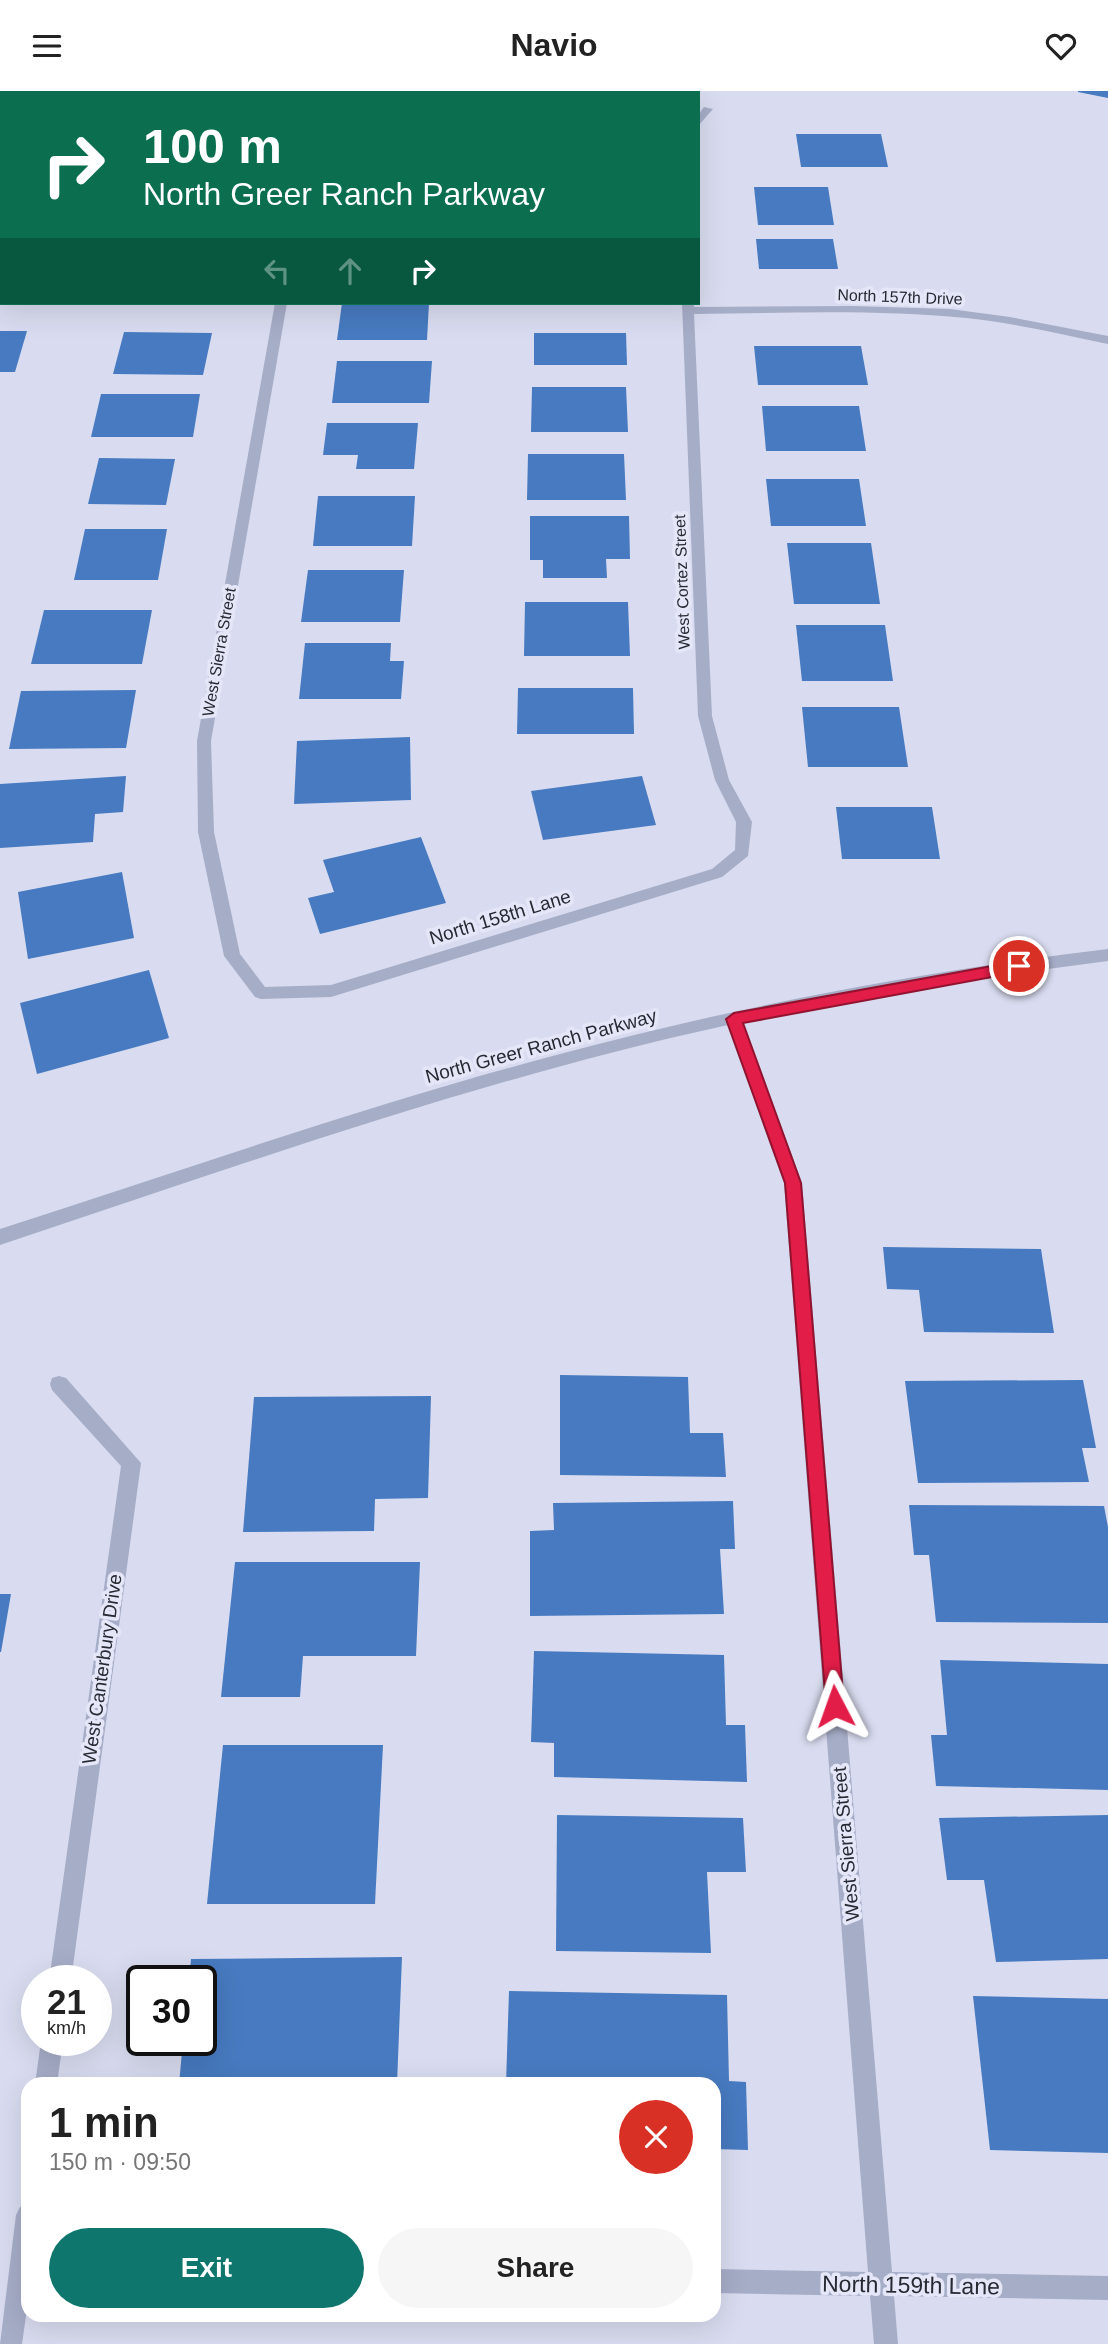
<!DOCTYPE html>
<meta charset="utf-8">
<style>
body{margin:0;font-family:Helvetica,sans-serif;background:#f6f6f6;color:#222;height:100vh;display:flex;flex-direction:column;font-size:26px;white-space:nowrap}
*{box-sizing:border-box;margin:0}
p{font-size:23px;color:#767676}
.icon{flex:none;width:38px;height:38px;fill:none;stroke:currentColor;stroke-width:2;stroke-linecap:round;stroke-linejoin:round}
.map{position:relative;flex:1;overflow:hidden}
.side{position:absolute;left:21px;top:1986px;width:700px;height:245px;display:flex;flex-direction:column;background:#fff;border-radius:21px;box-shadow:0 7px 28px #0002}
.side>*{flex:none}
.top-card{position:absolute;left:0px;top:0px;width:700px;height:214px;box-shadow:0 7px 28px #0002;background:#0b6e4f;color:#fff;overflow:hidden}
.speed{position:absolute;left:21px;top:1874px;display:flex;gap:14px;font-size:35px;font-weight:700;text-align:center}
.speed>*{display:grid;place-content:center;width:91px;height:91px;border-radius:50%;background:#fff;box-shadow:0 7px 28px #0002;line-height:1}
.speed small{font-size:18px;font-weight:400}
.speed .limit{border:4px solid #111;border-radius:10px;background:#fff;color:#111}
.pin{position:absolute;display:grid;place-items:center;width:60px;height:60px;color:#fff;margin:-30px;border:4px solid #fff;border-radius:50%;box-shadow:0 2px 7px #0007}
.me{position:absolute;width:77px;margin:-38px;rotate:356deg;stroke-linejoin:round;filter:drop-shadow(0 0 5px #0008)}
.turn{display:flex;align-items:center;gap:24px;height:147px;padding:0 28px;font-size:32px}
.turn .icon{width:91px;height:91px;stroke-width:2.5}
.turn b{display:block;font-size:49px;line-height:60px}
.lanes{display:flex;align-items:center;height:66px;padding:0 28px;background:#0003;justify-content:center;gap:35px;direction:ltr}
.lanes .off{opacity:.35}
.round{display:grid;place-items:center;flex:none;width:74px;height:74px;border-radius:37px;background:#f6f6f6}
.overview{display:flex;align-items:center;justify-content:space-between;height:119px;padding:0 28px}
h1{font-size:42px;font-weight:600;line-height:52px}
.primary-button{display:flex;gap:14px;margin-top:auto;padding:14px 28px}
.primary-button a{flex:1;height:80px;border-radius:42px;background:#0f766e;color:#fff;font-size:28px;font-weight:600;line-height:80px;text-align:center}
.primary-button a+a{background:#f6f6f6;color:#222}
header{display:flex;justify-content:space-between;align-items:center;height:91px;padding:0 28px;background:#fff;font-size:32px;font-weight:600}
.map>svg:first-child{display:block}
</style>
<header><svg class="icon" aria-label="menu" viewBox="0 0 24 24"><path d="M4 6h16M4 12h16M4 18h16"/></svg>Navio<svg class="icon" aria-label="heart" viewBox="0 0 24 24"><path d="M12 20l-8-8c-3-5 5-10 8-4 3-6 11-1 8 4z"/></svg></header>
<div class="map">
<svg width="1108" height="2253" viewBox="0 0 1108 2253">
<rect width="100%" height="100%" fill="#d9dcf0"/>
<g fill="#477ac0">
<path d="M1078,0H1108V7L1078,1Z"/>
<path d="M796,43H881L888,76H801Z"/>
<path d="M754,96H828L834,134H758Z"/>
<path d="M756,148H833L838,178H759Z"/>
<path d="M342,212H429L427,249H337Z"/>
<path d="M0,240H27L15,281H0Z"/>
<path d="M124,241L212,242L203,284L113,283Z"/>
<path d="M534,242H626L627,274H534Z"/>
<path d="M754,255H861L868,294H758Z"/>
<path d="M337,270H432L429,312H332Z"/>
<path d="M532,296H626L628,341H531Z"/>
<path d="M101,303H200L193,346H91Z"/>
<path d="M762,315H859L866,360H766Z"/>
<path d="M327,332H418L414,378H356L358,364H323Z"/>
<path d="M528,363H624L626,409H527Z"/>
<path d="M99,367L175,368L166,414L88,413Z"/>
<path d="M766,388H859L866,435H771Z"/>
<path d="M318,405H415L412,455H313Z"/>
<path d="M530,425H629L630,468H606L607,487H543V469H530Z"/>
<path d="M85,438H167L158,489H74Z"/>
<path d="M787,452H871L880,513H794Z"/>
<path d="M308,479H404L400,531H301Z"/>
<path d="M525,511H628L630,565H524Z"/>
<path d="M44,519H152L142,573H31Z"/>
<path d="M796,534H885L893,590H802Z"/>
<path d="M305,552H391L390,570H404L401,608H299Z"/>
<path d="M518,597H633L634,643H517Z"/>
<path d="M136,599L126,657L9,658L21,600Z"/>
<path d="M802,616H899L908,676H808Z"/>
<path d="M410,646L411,709L294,713L297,650Z"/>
<path d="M126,685L123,721L95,723L93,751L0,757V693Z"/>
<path d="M642,685L656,734L543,749L531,700Z"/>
<path d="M836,716H932L940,768H842Z"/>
<path d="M421,746L446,812L320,843L308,807L334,801L323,769Z"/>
<path d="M122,781L134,847L28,868L18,801Z"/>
<path d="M149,879L169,947L37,983L20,912Z"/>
<path d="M883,1156L1041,1158L1054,1242L924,1241L919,1199L887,1198Z"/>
<path d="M560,1284L688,1286L690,1342H723L726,1386L560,1384Z"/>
<path d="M1083,1289L1096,1357H1082L1089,1391L918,1392L905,1290Z"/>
<path d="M431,1305L428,1407L375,1408L374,1440L243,1441L254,1306Z"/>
<path d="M733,1410L735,1458H720L724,1523L530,1525V1440L554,1439L553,1412Z"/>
<path d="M909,1414L1104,1415L1108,1436V1532L936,1531L929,1464H914Z"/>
<path d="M235,1471H420L416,1565H303L300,1606H221Z"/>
<path d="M0,1503H11L1,1561H0Z"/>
<path d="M534,1560L724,1564L726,1634H745L747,1691L554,1686V1652L531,1651Z"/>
<path d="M940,1569L1108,1573V1699L936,1695L931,1644H947Z"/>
<path d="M223,1654H383L375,1813H207Z"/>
<path d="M557,1724L743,1727L746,1781H707L711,1862L556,1860Z"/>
<path d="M1108,1724V1868L996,1871L984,1789H947L939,1727Z"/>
<path d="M402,1866L397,1993H179L183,1950H201V1890H189L191,1868Z"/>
<path d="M509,1900L727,1904L729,1990L746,1991L748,2059L714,2058V1993H506Z"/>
<path d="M973,1905L1108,1908V2062L990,2059Z"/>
</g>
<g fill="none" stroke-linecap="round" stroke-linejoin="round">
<g fill="#a6adc7" fill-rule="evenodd">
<rect x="312" y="0" width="10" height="2"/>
<path d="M704,16L713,18L698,35V24Z"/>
<rect x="0" y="201" width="2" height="8"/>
<path d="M275,212H287L211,650L214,741L240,863L265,896L331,894L712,778L735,759L736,731L715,689L698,625L682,212H694V216L852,215L950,218L1010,226L1108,245V253C1061,243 1014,232 966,227C876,218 785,222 694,223L712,625L729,689L752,731L748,765L722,786L331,906L261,908L255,906L224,865L198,741L197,650Z"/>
<path d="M1108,858V870L950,891L743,931L802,1092L892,2181L1108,2185V2209L894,2205L898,2253H874L870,2205L714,2202V2178L868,2181L784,1092L728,934C480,988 241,1074 0,1154V1138C186,1078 371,1013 560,963C740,915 923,880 1108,858Z"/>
<path d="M59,1285L66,1287L141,1372L71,1890H49L121,1375L52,1299L50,1293L52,1287Z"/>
<path d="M41,1950H63L57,1993H35Z"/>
<path d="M28,2112V2211L22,2253H0L16,2124L20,2116Z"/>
</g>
</g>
<path fill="#e11d48" stroke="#92132f" stroke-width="2" d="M1019,870L1026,875L1019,881L743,932L801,1092L844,1615L842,1622L835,1625L828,1622L826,1615L785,1092L726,928L734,922Z"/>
<g text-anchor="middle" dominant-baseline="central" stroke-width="7" stroke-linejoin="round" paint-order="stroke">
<g font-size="16" fill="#262b33" stroke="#e5e7f8">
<text transform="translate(900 206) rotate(2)">North 157th Drive</text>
<text transform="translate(682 491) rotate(-92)">West Cortez Street</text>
<text transform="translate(219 561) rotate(-80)">West Sierra Street</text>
</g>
<g font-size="19" fill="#262b33" stroke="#e5e7f8">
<text transform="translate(500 826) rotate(-17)">North 158th Lane</text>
<text transform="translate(541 955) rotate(-15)">North Greer Ranch Parkway</text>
<text transform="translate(102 1578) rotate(-82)">West Canterbury Drive</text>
<text transform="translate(846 1753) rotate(-95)">West Sierra Street</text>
</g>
<g font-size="23" fill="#262b33" stroke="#e5e7f8">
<text transform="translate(911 2194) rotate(1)">North 159th Lane</text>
</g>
</g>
</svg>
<div class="speed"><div>21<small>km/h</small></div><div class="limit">30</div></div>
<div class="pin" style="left:1019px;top:875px;background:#d93025"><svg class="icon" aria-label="arrive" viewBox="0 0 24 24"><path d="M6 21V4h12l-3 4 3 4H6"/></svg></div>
<svg class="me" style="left:835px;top:1615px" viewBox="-20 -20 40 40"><path d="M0-17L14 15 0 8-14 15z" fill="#e11d48" stroke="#fff" stroke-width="4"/></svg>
<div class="top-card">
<div class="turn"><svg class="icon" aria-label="right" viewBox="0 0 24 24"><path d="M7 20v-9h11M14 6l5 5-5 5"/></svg><div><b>100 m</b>North Greer Ranch Parkway</div></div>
<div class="lanes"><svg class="icon off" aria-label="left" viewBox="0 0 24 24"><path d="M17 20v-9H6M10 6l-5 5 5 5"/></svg><svg class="icon off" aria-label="ahead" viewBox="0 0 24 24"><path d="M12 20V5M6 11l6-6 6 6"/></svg><svg class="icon" aria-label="right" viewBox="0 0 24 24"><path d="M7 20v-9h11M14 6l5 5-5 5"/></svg></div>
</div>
<section class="side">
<div class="overview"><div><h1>1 min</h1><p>150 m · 09:50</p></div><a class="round" style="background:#d93025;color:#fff"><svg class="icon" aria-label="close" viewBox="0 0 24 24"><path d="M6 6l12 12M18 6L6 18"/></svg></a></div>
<div class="primary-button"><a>Exit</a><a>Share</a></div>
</section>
</div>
